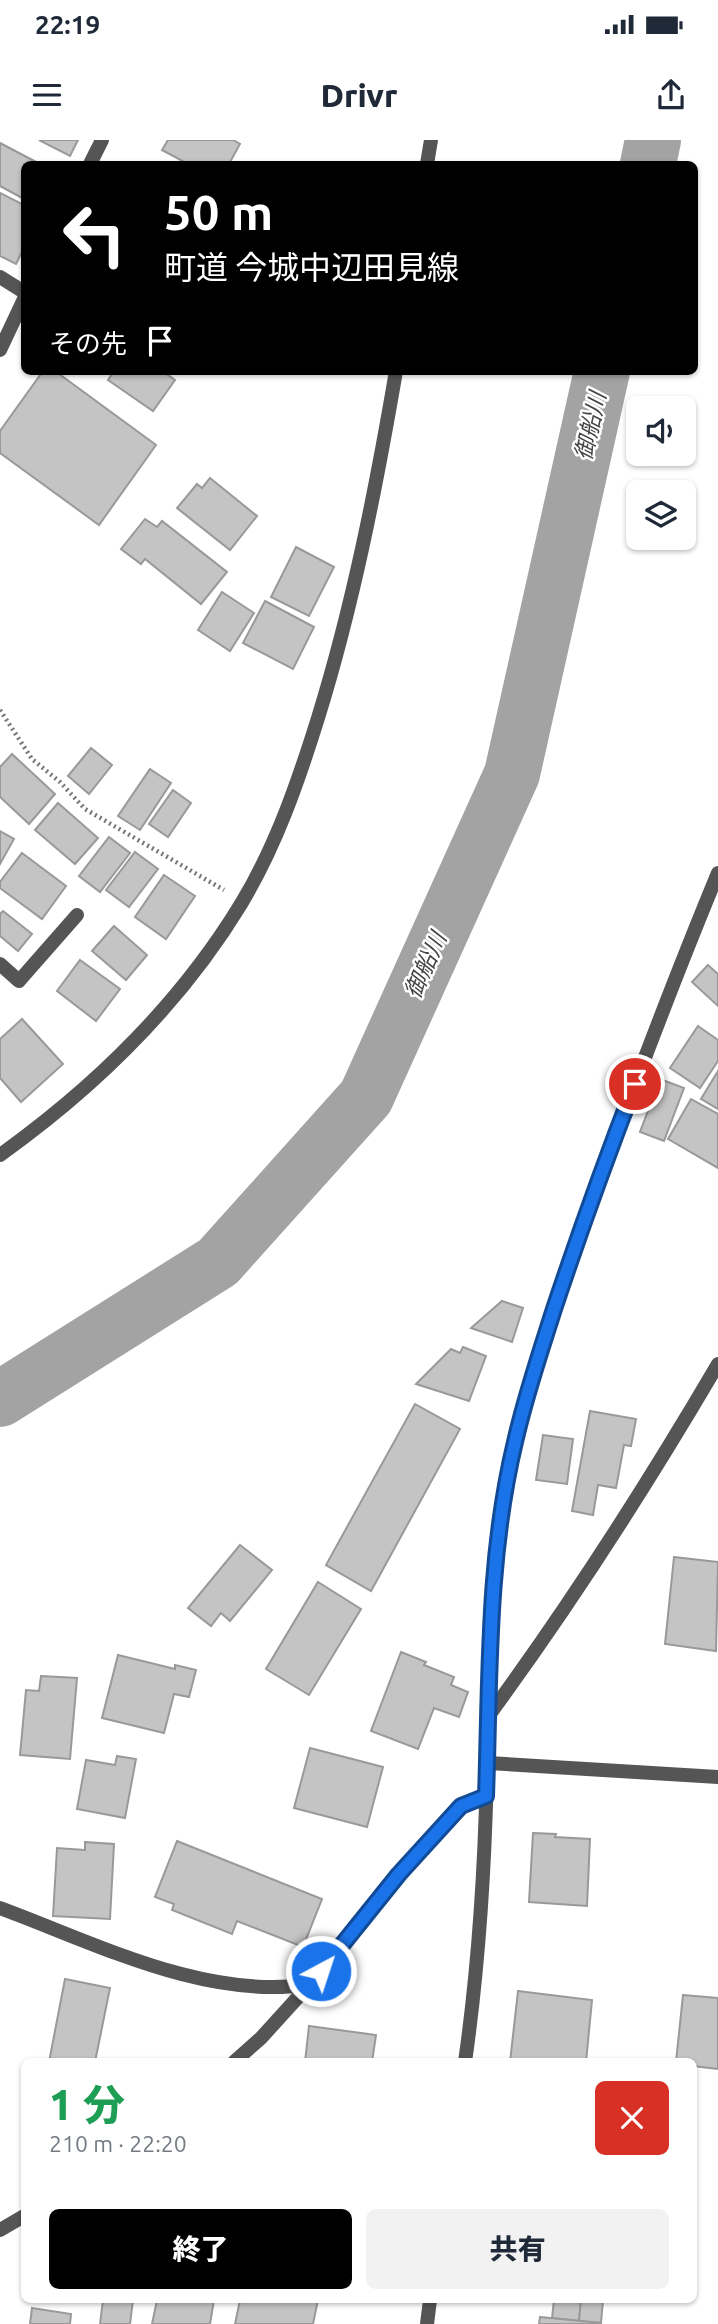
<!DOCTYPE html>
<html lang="ja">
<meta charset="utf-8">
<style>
body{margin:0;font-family:Ubuntu,"Noto Sans JP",sans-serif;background:#f2f2f3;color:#1f2937;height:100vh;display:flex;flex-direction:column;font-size:26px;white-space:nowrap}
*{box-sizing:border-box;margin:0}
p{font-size:23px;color:#747a83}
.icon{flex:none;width:38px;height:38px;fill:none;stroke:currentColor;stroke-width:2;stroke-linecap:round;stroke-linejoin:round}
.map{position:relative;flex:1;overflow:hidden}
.sheet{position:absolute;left:21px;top:1918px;width:676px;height:245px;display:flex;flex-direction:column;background:#fff;border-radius:10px;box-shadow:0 2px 5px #0004}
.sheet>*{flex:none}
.banner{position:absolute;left:21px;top:21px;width:677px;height:214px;border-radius:10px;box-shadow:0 2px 5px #0004;background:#000;color:#fff;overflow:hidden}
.fabs{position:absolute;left:626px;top:256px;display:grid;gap:14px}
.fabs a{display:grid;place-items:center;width:70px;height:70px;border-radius:10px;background:#fff;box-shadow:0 2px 5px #0004;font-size:35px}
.pin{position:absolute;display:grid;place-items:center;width:60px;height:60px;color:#fff;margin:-30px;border:4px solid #fff;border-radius:50%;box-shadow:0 2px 7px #0007}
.me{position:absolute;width:77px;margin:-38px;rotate:40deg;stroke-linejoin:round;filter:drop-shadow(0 0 5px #0008)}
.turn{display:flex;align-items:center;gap:24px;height:147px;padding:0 28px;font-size:32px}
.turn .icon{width:91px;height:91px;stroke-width:2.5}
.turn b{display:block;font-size:49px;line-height:60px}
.then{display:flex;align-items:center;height:66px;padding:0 28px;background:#0003;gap:14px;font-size:26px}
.round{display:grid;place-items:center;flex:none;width:74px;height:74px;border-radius:10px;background:#f2f2f3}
.headline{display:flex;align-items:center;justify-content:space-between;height:119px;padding:0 28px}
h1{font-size:42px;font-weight:800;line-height:52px;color:#1e9e55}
.cta{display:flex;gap:14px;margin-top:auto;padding:14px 28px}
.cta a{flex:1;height:80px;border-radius:10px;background:#000;color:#fff;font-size:28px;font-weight:800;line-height:80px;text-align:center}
.cta a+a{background:#f2f2f3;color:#1f2937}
.status{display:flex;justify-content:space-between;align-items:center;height:49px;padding:0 35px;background:#fff;direction:ltr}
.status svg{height:19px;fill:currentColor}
header{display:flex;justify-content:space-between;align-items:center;height:91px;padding:0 28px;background:#fff;font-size:32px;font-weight:800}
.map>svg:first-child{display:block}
</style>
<div class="status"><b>22:19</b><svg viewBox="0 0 49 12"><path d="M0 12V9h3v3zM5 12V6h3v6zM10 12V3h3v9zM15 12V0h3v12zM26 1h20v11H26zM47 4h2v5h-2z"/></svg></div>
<header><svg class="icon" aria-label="menu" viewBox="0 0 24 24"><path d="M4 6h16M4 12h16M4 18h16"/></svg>Drivr<svg class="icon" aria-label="share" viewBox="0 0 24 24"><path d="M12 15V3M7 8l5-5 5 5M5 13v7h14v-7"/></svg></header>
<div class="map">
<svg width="718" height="2184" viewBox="0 0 718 2184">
<rect width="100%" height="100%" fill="#fff"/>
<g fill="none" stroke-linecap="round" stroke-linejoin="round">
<g stroke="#a3a3a3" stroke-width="56">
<path d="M648,24L653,0"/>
<path d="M0,1259L218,1122L366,957L512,634L602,231"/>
</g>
</g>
<g fill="#c4c4c4" stroke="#999" stroke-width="2">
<path d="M39,0H78L70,16Z"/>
<path d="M168,0H233L240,4L229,24H198L194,22L193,24H188L162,10Z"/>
<path d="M0,3L40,24H24V59L0,46Z"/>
<path d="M0,53L24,65V108L16,124L0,116Z"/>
<path d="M43,231H55L156,305L99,385L0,313V291Z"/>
<path d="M114,231H162L175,240L153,271L108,240Z"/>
<path d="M210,338L257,376L230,410L177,368L197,344L202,348Z"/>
<path d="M145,379L157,387L162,381L227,432L201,464L145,419L141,424L121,409Z"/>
<path d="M296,407L334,427L309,476L271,457Z"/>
<path d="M222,452L254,473L230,511L198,490Z"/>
<path d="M265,461L314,487L293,529L243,503Z"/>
<path d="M91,608L112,625L89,654L68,636Z"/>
<path d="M12,614L55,654L29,684L0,657V627Z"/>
<path d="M150,629L171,643L140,690L118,676Z"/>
<path d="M173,650L191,663L168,697L149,684Z"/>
<path d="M58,663L98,698L75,724L35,690Z"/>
<path d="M0,691L14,699L0,724Z"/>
<path d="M109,697L130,713L100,752L79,736Z"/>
<path d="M135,712L158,729L129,767L106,750Z"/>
<path d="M22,713L66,746L42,779L0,748V742Z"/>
<path d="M164,735L195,756L166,799L135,777Z"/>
<path d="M3,771L32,794L18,811L0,796V774Z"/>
<path d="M114,786L147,815L126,840L92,811Z"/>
<path d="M80,820L120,849L96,881L57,851Z"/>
<path d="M708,825L718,834V866L692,842Z"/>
<path d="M22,879L63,924L21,962L0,938V899Z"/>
<path d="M698,886L718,900V921L700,948L670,928Z"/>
<path d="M718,931V969L701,959Z"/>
<path d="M660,939L684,948L664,1001L640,992Z"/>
<path d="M691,959L718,974V1028L668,999Z"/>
<path d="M502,1161L523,1168L512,1202L471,1188Z"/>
<path d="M463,1207L486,1216L469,1261L416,1244L451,1209L460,1213Z"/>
<path d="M415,1264L460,1289L371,1451L326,1425Z"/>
<path d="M590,1271L636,1279L631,1306L624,1305L616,1348L598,1345L593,1375L572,1371Z"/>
<path d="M543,1295L573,1299L567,1344L536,1340Z"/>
<path d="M240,1405L272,1430L230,1481L221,1473L211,1486L188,1468Z"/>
<path d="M674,1417L718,1422L716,1511L665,1504Z"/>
<path d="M318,1442L361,1469L309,1555L266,1529Z"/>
<path d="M401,1512L426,1522L424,1525L454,1537L451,1545L468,1552L459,1577L434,1568L418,1609L371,1591Z"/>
<path d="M118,1515L175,1529V1525L196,1530L189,1557L174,1554L164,1593L102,1578Z"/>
<path d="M41,1536L77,1538L70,1619L20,1615L26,1550L39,1551Z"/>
<path d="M310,1608L383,1627L367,1687L294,1668Z"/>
<path d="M117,1616L136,1619L125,1678L77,1669L86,1620L115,1625Z"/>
<path d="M533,1693L556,1694L555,1697L590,1699L587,1766L529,1762Z"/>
<path d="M177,1701L322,1759L303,1807L237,1781L232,1794L172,1770L174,1764L155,1757Z"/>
<path d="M85,1702L114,1704L110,1779L53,1776L57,1708L85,1710Z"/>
<path d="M65,1839L110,1848L95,1922H49Z"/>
<path d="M518,1851L592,1860L586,1922H510Z"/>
<path d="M683,1855L718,1858V1929L693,1926V1922H676Z"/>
<path d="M309,1886L376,1895L372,1922H305Z"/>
<path d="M103,2160H133L130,2184H100Z"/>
<path d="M157,2160H214L210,2184H152Z"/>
<path d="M240,2160H318L313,2184H235Z"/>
<path d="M554,2160H581L579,2181L552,2178Z"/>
<path d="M581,2160H603L601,2183L579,2181Z"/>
<path d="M32,2168L71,2174L70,2184H30Z"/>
<path d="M540,2177L601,2183V2184H539Z"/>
</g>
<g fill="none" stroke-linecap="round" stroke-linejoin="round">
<path stroke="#777" stroke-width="4.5" stroke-dasharray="2 3.5" stroke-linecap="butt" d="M0,570L32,619L60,642L85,669L224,750"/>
<g stroke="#555" stroke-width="14">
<path d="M90,24L102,0"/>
<path d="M427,24L431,0"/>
<path d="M0,137L24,152"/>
<path d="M0,210L24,159"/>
<path d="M0,824L19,841L77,775"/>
<path d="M0,1015C95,947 180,864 241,764C276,706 298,642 318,578C353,465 376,348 396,231"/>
<path d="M488,1623L718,1637"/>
<path d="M0,1768C95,1803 207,1861 310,1844"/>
<path d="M234,1922L261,1898L310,1844L399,1734L462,1666L486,1656"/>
<path d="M0,2090L24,2076"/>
</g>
<g stroke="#555" stroke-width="14">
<path d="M487,1578C570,1465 647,1345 718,1224"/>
<path d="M465,1922C479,1824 485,1725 487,1627C489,1544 488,1462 501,1381C519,1261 560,1146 602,1032C639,932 677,832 718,733"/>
<path d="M427,2184L430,2160"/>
</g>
</g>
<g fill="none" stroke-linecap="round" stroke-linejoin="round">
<defs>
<path id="route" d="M321,1831L399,1734L461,1666L486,1656C490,1538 487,1418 515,1302C525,1257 540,1213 554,1169C579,1094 606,1019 635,944"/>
</defs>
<use href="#route" stroke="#114b97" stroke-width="18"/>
<use href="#route" stroke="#1a73e8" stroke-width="12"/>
</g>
<g text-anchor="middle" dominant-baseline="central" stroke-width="5" stroke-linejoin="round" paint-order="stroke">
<g font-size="23" font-style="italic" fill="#444" stroke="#fff">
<text transform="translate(590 286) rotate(-77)">御船川</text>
<text transform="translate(425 825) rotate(-66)">御船川</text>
</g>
</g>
</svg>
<div class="fabs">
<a><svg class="icon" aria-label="sound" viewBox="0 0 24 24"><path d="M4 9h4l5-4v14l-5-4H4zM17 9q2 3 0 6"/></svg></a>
<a><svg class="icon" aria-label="layers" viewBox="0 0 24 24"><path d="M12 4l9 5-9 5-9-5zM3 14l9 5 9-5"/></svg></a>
</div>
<div class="pin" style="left:635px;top:944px;background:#d93025"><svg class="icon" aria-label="arrive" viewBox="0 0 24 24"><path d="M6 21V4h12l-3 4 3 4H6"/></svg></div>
<svg class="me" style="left:321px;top:1831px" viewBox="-20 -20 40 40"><circle r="17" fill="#1a73e8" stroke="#fff" stroke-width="3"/><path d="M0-11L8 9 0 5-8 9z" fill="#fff"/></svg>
<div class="banner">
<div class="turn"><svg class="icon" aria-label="left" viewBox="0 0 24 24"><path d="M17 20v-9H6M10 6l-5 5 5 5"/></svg><div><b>50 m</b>町道 今城中辺田見線</div></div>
<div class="then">その先<svg class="icon" aria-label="arrive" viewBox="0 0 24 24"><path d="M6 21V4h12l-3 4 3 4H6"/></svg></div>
</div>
<section class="sheet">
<div class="headline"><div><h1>1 分</h1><p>210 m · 22:20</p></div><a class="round" style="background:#d93025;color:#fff"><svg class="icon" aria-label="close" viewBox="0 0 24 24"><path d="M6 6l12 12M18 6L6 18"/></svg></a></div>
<div class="cta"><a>終了</a><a>共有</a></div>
</section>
</div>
